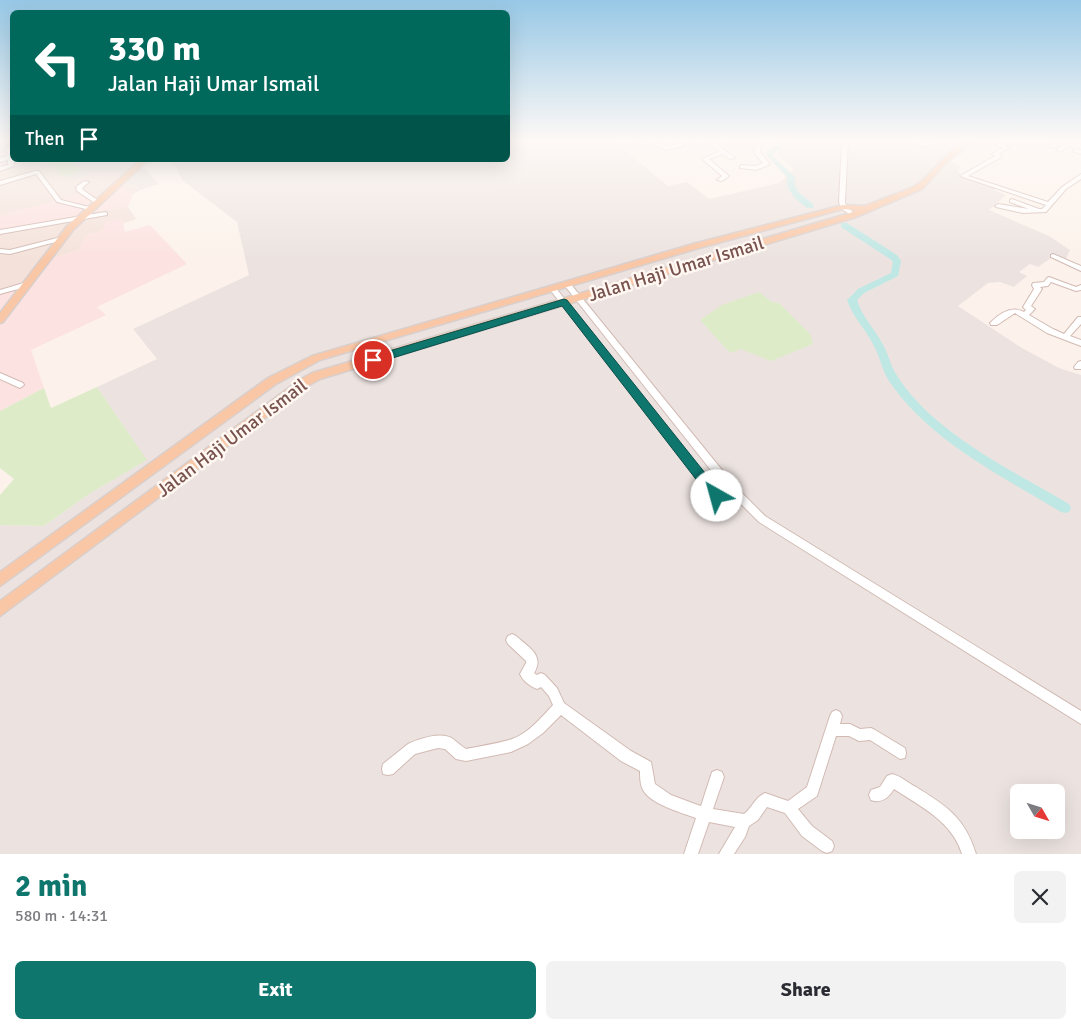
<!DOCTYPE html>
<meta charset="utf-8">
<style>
body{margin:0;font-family:Signika,sans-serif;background:#f2f2f3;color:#2b2b33;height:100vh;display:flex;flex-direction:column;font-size:19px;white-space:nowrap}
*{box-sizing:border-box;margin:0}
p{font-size:16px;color:#7c7c81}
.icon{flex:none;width:28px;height:28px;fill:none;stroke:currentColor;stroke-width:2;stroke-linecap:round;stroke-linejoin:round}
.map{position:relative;height:854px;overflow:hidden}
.side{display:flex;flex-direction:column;background:#fff;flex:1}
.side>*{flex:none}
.banner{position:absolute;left:10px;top:10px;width:500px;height:152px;border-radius:8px;box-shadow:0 5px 20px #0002;background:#00695c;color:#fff;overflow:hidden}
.needle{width:32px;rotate:129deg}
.controls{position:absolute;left:1010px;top:784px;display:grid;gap:10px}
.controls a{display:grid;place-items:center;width:55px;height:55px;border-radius:8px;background:#fff;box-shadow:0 5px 20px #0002;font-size:25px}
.pin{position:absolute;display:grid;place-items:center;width:42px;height:42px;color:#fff;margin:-21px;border:2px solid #fff;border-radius:50%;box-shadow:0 1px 5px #0007}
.me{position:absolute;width:55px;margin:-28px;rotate:322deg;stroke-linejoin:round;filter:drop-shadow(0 0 4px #0008)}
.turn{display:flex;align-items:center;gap:18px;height:105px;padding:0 15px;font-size:22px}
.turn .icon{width:65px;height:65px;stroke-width:2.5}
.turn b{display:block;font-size:35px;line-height:42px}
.then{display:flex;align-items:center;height:48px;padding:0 15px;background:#0003;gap:10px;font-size:19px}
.round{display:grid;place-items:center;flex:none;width:52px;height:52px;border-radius:8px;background:#f2f2f3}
.headline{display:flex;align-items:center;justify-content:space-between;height:85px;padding:0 15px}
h1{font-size:30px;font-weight:700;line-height:38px;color:#0f766e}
.button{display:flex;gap:10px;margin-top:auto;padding:10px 15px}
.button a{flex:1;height:58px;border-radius:8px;background:#0f766e;color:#fff;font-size:20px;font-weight:700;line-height:58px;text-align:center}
.button a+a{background:#f2f2f3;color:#2b2b33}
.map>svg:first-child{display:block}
</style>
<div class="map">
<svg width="1081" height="854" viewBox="0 0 1081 854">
<rect width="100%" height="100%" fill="#fcf2eb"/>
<g fill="#f4e2da">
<path d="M0,140H12V160H46L48,168L56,166L58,175L65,176L73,181L97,172L103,175L113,172L140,190L133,194L114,183L90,202L78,195L0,216Z"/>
<path d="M128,207L136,219L124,223L121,218L102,231L85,236L80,249L41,263L21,287L0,296V233L69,222L81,213Z"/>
</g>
<g fill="#fce2e0">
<path d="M114,183L133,194L128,207L82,213L69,222L0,233V216L78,195L91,202Z"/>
<path d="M122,218L125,232L150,225L187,264L97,307L106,315L31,350L44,388L0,411V315L2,312H0V296L2,293L21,287L41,263L80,249L85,236L102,231L106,221Z"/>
</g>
<path fill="#ece3e0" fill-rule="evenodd" d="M508,140H612L668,186L687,182L709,199L779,183L794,169L777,154L783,148L797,140H922L936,147L952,143L954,140H1001L1003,142L993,146L970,149L950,161L960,166L958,171L962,175L995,187L994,190L1006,195L989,210L1049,236L1070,250L1066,259L1054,256L1038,267L1030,264L1019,272L1027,276L1014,287L1000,282L988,283L958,306L1022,348L1059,368L1081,375V854H0V525L44,526L89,494L146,460L97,387L157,359L133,329L249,275L237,222L182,180L175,164L169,161H159L142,166L159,184L140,190L113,172L103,175L97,172L73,181L65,176L80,171L73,161L508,160ZM1019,792H1056V830H1019Z"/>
<g fill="#deebc9">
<path d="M46,160H73L80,171L65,176L58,175L56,166L48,168Z"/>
<path d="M759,292L772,302L779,303L810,334L813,344L771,361L741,349L730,353L700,320L722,305Z"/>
<path d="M97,387L147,460L89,494L44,526L0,525V495L14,479L0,468V411L44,388L51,408Z"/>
</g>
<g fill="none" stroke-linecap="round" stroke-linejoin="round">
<g fill="#bfe7e4" fill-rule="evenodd">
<path d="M785,140H793L772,155L795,177V186L798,192L813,204V208H807C797,200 786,192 787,177L766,155L767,151Z"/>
<path d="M841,223H847L897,255L901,261L898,276L864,293L857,300C862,317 874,328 882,343C888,352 890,365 896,374C932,433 1012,470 1069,504L1071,508L1069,512L1065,513L1061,512C1000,475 930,441 889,381C882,370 880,357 874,346C866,329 853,318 847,300L858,289L891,273L893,261L841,227Z"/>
</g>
<defs>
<g id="minor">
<path d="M650,140H656L666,146L679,144V142L684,140H692L684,144V146L665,150L653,143L640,145L637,143Z"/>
<path d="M705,140H711L735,158L730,159L723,154L709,159L729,176L722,181L717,180L722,176L702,159L720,151Z"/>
<path d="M744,140H752L738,146L735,144Z"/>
<path d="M763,140H769L760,147L761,154L769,163V165L756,170L740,168V166L742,165L755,166L763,163L755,154L754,147Z"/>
<path d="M842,140H848L845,202L846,206L856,215L853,217L841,208L839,202Z"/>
<path d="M912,140L925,142L956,140L925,146L910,143V141Z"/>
<path d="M1002,140H1009L1004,144L1009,148L999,154L1002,156L1001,157L968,176L1048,202L1062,187L1081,174V179L1066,189L1046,212L1023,213L996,207L995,206L998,204L1029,209L1010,202V200L1012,199L1039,209H1042L1046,205L960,176L995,156L992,154L1002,148L997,144Z"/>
<path d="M1056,140H1064L1072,144L1061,151H1057V149L1065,144L1060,142L1054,148H1050V146Z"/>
<path d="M10,145H12L14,166L0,171V167L8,165V160L0,162V158L7,156L6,148Z"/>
<path d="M1073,149L1081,150V154L1073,151Z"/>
<path d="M35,171H39L61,200L93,208L90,210L57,202L36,174L0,185V181Z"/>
<path d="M84,181L89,182L82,188L83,190L99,201V203H95L77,191L76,187Z"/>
<path d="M105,212L107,213V215L0,234V230Z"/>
<path d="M61,237L63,238V240L10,254L0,253V249L10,250Z"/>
<path d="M1053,254L1081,266V271L1051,257V255Z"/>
<path d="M1049,277L1076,287L1081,285V290L1076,291L1051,282L1048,286L1040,287L1042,289L1031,306L1035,309L1029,315L1053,329L1064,334L1078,317H1081V324L1070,336L1081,340V346L1047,333L1015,313L997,325H991L990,323C999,314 1011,305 1024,312L1026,310L1023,307L1034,289L1032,285L1033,283L1044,282L1047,278Z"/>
<path d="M27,282H29V286L0,294V290Z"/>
<path d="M565,282H569L735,486L765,516L1081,711V724L759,522L731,494L717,501L714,500L551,291V287H555L718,492L725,488L565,286Z"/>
<path d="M1081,361V369H1075L1074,367L1078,362Z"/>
<path d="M0,373L23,383L24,385L20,388L0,379Z"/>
<path d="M512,634L516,636C528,647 545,655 534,673L537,675L541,673L545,675L557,688L564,703L631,751L651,762L655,784L671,795L695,804L701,806L712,772L717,770L722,772L724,777L713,809L744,814C752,808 755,797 765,793L788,801L807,787L830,716L832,712L836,710L840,712L842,716L840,724H850L860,729L871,728L875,730L905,748L906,753L905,758L900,759L870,740L859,741L849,736H836L817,796L798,809L812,826L832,841L834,846L832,851L827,853L822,851L802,836L785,813L767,807L758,820L749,826L745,837L734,854H719L735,827L709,822L698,854H684L696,818C682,813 655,805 646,794C640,788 640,778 640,771L621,761L561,715L543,733L528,744L511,752L466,761L456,759L445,749L438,748L415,754L393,774L388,775L383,774L382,769L383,764L408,744C419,739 441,731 453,739C457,742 461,746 466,749C480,746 495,744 509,740C527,735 541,718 553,705L549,696L541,687L537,689C530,686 523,681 520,674L526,663V661L508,644L506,640L508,636Z"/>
<path d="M892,774C901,776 908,783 916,787C947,806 965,818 976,854H962C952,821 921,807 894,789C889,797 882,804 871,800L869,795L871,790L880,787L887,776Z"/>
</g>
<g id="major">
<path d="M965,140H972L944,165L922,189L856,217L320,379L309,385L0,616V601L301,379L312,373L850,213L856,210L843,209L699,248L320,360L276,384L0,586V572L268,378L312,356L693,244L843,205L865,206L911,188L921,182L946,156Z"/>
<path d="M140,160H148L73,230L3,322L0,323V313L67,226Z"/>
</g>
</defs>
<use href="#minor" stroke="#d2bab3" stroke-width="2"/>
<use href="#major" stroke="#d9cfcd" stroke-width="3"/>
<use href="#minor" fill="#fff" fill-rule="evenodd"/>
<use href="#major" fill="#f9c7a6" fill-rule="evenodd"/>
</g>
<linearGradient id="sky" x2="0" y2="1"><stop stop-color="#97c8e6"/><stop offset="0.54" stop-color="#fef9f6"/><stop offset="1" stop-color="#fef9f6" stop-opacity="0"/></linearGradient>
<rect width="1081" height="260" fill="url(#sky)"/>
<path fill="#0f766e" stroke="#0a4d48" d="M564,299L567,300L721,493L723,496L721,500L717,502L712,500L562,306L373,364L368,360L369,357Z"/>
<g text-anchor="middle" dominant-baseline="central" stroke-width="5" stroke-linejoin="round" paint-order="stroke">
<g font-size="19" fill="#78534e" stroke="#fff7f2">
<text transform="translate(676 269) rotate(-17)">Jalan Haji Umar Ismail</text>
<text transform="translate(232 438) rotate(-37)">Jalan Haji Umar Ismail</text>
</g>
</g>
</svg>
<div class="controls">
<a><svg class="needle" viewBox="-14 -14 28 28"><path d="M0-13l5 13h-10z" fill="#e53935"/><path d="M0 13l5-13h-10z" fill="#7c7c81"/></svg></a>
</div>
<div class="pin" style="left:373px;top:360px;background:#d93025"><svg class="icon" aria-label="arrive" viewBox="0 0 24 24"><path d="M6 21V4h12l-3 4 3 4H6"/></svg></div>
<svg class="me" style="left:717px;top:496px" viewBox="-20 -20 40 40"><circle r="19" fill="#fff"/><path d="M0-13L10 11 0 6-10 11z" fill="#0f766e"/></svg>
<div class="banner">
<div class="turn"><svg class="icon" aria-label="left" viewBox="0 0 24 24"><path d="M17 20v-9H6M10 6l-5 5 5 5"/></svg><div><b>330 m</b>Jalan Haji Umar Ismail</div></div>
<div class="then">Then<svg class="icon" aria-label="arrive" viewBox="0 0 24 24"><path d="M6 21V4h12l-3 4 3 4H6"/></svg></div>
</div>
</div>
<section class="side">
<div class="headline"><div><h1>2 min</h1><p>580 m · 14:31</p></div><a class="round"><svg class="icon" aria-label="close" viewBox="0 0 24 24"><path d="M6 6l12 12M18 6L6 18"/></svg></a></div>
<div class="button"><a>Exit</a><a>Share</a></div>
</section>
